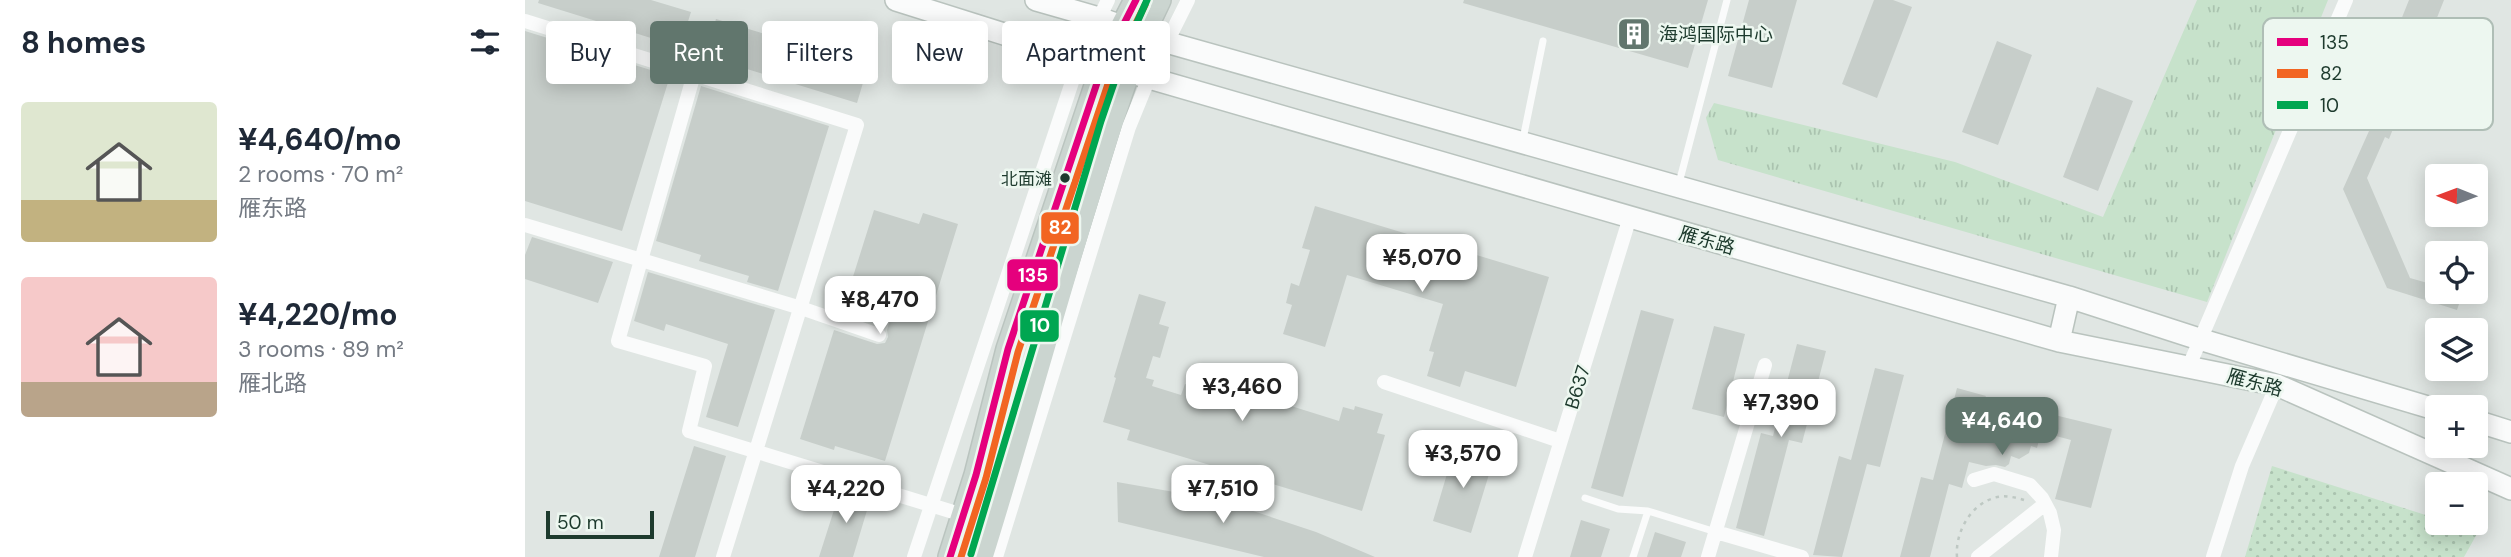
<!DOCTYPE html>
<html lang="en">
<head>
<meta charset="utf-8">
<style>
  body { margin:0; font-family:"DM Sans","Noto Sans SC",sans-serif; background:#f2f2f3; color:#1f2937; height:100vh; display:flex; flex-direction:column; font-size:26px; white-space:nowrap }
  * { box-sizing:border-box; margin:0 }
  p { font-size:23px; color:#747a83 }
  .icon { flex:none; width:38px; height:38px; fill:none; stroke:currentColor; stroke-width:2; stroke-linecap:round; stroke-linejoin:round }
  .map { position:relative; flex:1; overflow:hidden }
  .details { display:flex; flex-direction:column; background:#fff; width:525px }
  .details>* { flex:none }
  .hud { position:absolute; left:21px; top:21px; width:665px; height:63px; display:flex; gap:14px }
  .needle { width:46px; rotate:271deg }
  .tools { position:absolute; left:1900px; top:164px; display:grid; gap:14px }
  .tools a { display:grid; place-items:center; width:63px; height:63px; border-radius:7px; background:#fff; box-shadow:0 4px 18px #0003; font-size:35px }
  .scale { position:absolute; left:21px; bottom:18px; width:108px; box-sizing:border-box; padding-left:7px; border:4px solid #1d3a2d; border-top:0; font-size:19px; line-height:24px; white-space:nowrap; color:#1d3a2d; -webkit-text-stroke:5px #edf7f0; paint-order:stroke }
  .price { position:absolute; translate:-50% -60px; padding:0 16px; border-radius:14px; background:#fff; color:#222; font-size:23px; line-height:46px; filter:drop-shadow(0 2px 4px #0008) }
  .price::after { content:''; position:absolute; left:50%; top:42px; width:21px; height:16px; margin-left:-10px; background:inherit; clip-path:polygon(0 0,100% 0,50% 100%) }
  .price.active { background:#61766d; color:#fff }
  ul { padding:0; list-style:none }
  li { display:flex; align-items:center; gap:21px; height:175px; padding:0 21px }
  li span { display:grid; place-items:center; flex:none; width:196px; height:140px; border-radius:7px; color:#555 }
  li>.icon { margin-inline-start:auto }
  span .icon { width:84px; height:84px; fill:#fffc; stroke-width:1 }
  li b { font-size:30px }
  h2 { display:flex; justify-content:space-between; align-items:center; height:84px; padding:0 21px; font-size:30px }
  .chip { padding:0 24px; border-radius:7px; background:#fff; box-shadow:0 4px 18px #0003; font-size:24px; line-height:63px }
  .chip.active { background:#61766d; color:#fff }
  main { display:flex; flex:1; min-height:0 }
  .map>svg:first-child { display:block }
  .park { fill:url(#park-tufts) }
  .garden { fill:url(#garden-dots) }
  .building { fill:#c7ceca }
  .lines { fill:none; stroke-linecap:round; stroke-linejoin:round }
  .secondary-casing { stroke:#b9c3be; stroke-width:24 }
  .primary-casing { stroke:#bac4bf; stroke-width:26 }
  .path { stroke:#bec8c3; stroke-width:2.5; stroke-dasharray:3.5 5; stroke-linecap:butt }
  .lane { stroke:#fafbfb; stroke-width:7 }
  .street { stroke:#fafbfb; stroke-width:14 }
  .secondary { stroke:#fafbfb; stroke-width:21 }
  .primary { stroke:#cbd5d0; stroke-width:23 }
  .bus-1-casing { stroke:#edf7f0; stroke-width:12 }
  .bus-2-casing { stroke:#edf7f0; stroke-width:12 }
  .bus-3-casing { stroke:#edf7f0; stroke-width:12 }
  .bus-1 { stroke:#e5007d; stroke-width:7 }
  .bus-2 { stroke:#f26522; stroke-width:7 }
  .bus-3 { stroke:#00a651; stroke-width:7 }
  .bus-dot { fill:#1d3a2d; stroke:#edf7f0; stroke-width:2.5 }
  .labels { text-anchor:middle; stroke-width:5; stroke-linejoin:round; paint-order:stroke }
  .bus-label { font-size:17px; fill:#1d3a2d; stroke:#edf7f0; text-anchor:end }
  .poi-label { font-size:19px; fill:#1d3a2d; stroke:#edf7f0; text-anchor:start }
  .street-label { font-size:19px; fill:#1d3a2d; stroke:#edf7f0 }
  .key { fill:#edf7f0; stroke:#afbeb6; stroke-width:2 }
  .key-label { font-size:19px; fill:#1d3a2d }
  .line-badge { stroke:#edf7f0; stroke-width:2.5 }
  .badge-label { font-size:19px; text-anchor:middle; font-weight:bold; fill:#fff }
</style>
</head>
<body>
<main>
<section class="details">
<h2>8 homes<svg class="icon" aria-label="filters" viewBox="0 0 24 24"><path d="M4 7h16M4 17h16"/><circle cx="9" cy="7" r="2"/><circle cx="15" cy="17" r="2"/></svg></h2>
<ul>
<li><span style="background:linear-gradient(#dfe7d0 70%,#c2b280 0)"><svg class="icon" aria-label="home" viewBox="0 0 24 24"><path d="M3 11l9-7 9 7M6 9v11h12V9"/></svg></span><div><b>¥4,640/mo</b><p>2 rooms · 70 m²</p><p>雁东路</p></div></li>
<li><span style="background:linear-gradient(#f6c9c9 75%,#b9a48a 0)"><svg class="icon" aria-label="home" viewBox="0 0 24 24"><path d="M3 11l9-7 9 7M6 9v11h12V9"/></svg></span><div><b>¥4,220/mo</b><p>3 rooms · 89 m²</p><p>雁北路</p></div></li>
</ul>
</section>
<div class="map">
<svg width="1986" height="557" viewBox="0 0 1986 557">
  <defs>
    <pattern id="park-tufts" width="24" height="20" patternUnits="userSpaceOnUse" patternTransform="scale(1.75)"><rect width="24" height="20" fill="#c7e2cb"/><path d="M3 7l-1-3M5 7V3M7 7l1-3M15 17l-1-3M17 17v-4M19 17l1-3" fill="none" stroke="#aac3af"/></pattern>
    <pattern id="garden-dots" width="8" height="8" patternUnits="userSpaceOnUse" patternTransform="scale(1.75)"><rect width="8" height="8" fill="#c7e2cb"/><path d="M2 2h.1M6 6h.1" fill="none" stroke="#aac3af" stroke-width="1.8" stroke-linecap="round"/></pattern>
  </defs>
  <rect width="100%" height="100%" fill="#e0e6e3"/>
  <!-- park -->
  <path class="park" d="M1672,0H1803L1682,302L1193,160L1181,118L1189,103L1430,162L1578,217Z"/>
  <!-- garden -->
  <path class="garden" d="M1747,466L1913,519V523H1926L1953,532L1939,557H1720Z"/>
  <!-- building -->
  <path class="building" d="M14,0H126L166,12L155,47L13,3Z
    M939,0H1183L1163,68L938,3Z
    M1224,0H1272L1247,88L1203,76Z
    M1349,0H1368L1387,7L1352,98L1317,84Z
    M1884,0H1919L1864,139L1860,137L1842,178L1885,278L1913,286V292H1938L1932,310L1862,288L1818,189L1844,131L1833,127Z
    M191,19L343,66L332,103L180,56Z
    M0,31L145,76L97,231L0,201Z
    M1472,41L1507,55L1473,145L1437,132Z
    M176,86L304,126L253,291L222,282L224,276L174,261L176,255L131,241Z
    M1572,87L1608,101L1573,191L1538,177Z
    M790,206L1024,277L991,387L940,371L935,387L902,376L909,352L904,351L918,304L822,275L800,347L758,334L767,305L761,303L766,283L774,286L785,250L777,248Z
    M349,210L394,224L398,213L433,224L360,461L310,446L309,450L275,439L309,330L352,344L360,343L363,337L362,330L366,316L320,302Z
    M7,237L88,262L73,303L0,279V255Z
    M123,272L250,310L213,427L181,417L203,344L141,324L139,331L109,321Z
    M614,294L641,302L634,324L644,327L635,358L628,356L621,378L629,380L627,386L656,395L660,384L666,386L669,375L706,387L713,366L756,379L750,400L766,405V406L814,421L818,407L829,410L830,406L858,414L852,433L860,435L837,511L602,440L605,430L578,422L591,378L589,377Z
    M1116,310L1149,319L1098,497L1066,488Z
    M1189,326L1220,334L1199,417L1167,409Z
    M1272,344L1301,351L1277,443L1264,440L1239,536L1211,528L1236,433L1248,436Z
    M1350,368L1379,375L1355,467L1342,464L1317,557L1288,555L1314,456L1326,460Z
    M1432,388L1461,396L1460,398L1587,429L1566,508L1530,499L1546,440L1516,432L1512,448L1506,446L1504,453L1494,459L1486,456L1484,464L1480,467L1471,465L1461,466L1444,462L1437,488L1424,484L1405,557H1375L1396,477L1408,480Z
    M169,446L201,456L170,557H134Z
    M930,447L969,458L946,533L908,521Z
    M592,482L695,500L791,532L850,557H739L593,522Z
    M316,488L346,497L328,557H294Z
    M1056,520L1085,529L1076,557H1045Z
    M1130,532L1161,542L1156,557H1122Z"/>
  <g class="lines">
    <!-- secondary casing -->
    <g class="secondary-casing">
      <path id="secondary" d="M371,0L555,58L1534,341L1752,385L1986,489
        M511,0L574,18L641,42L1544,297L1674,339L1913,410
        M1534,341L1544,297
        M1951,421L1986,432"/>
    </g>
    <!-- primary casing -->
    <g class="primary-casing">
      <path id="primary" d="M425,557L451,475L483,349L578,65L611,0
        M456,557C493,439 525,319 562,200C583,132 602,64 634,0"/>
    </g>
    <!-- path -->
    <path class="path" d="M1432,557C1430,534 1444,507 1466,499C1477,494 1489,497 1499,500"/>
    <!-- lane -->
    <path class="lane" d="M998,139L1018,41
      M1154,183L1202,0
      M1060,498L1093,509L1123,511L1108,557
      M1123,511L1191,532"/>
    <!-- street -->
    <path class="street" d="M0,21L332,125L198,557
      M169,74L93,341L180,366L164,431L438,515
      M0,225L276,308L354,335
      M1664,366L1821,0
      M859,382L1035,441
      M1449,480L1469,474L1505,485L1517,498L1525,513L1529,530L1526,557
      M1191,532L1277,557
      M389,557L555,58L583,0
      M471,557L604,127L624,78L663,0
      M1000,557L1105,217
      M1183,557L1240,365
      M1453,557L1520,504
      M1688,557L1717,466L1752,385"/>
    <!-- secondary -->
    <use href="#secondary" class="secondary"/>
    <!-- primary -->
    <use href="#primary" class="primary"/>
    <!-- bus-1 casing -->
    <g class="bus-1-casing">
      <path id="bus-1" d="M425,557L451,475L483,349L578,65L611,0"/>
    </g>
    <!-- bus-2 casing -->
    <g class="bus-2-casing">
      <path id="bus-2" d="M436,557L461,478L493,352L588,69L620,5"/>
    </g>
    <!-- bus-3 casing -->
    <g class="bus-3-casing">
      <path id="bus-3" d="M446,554L576,121L602,45L622,0"/>
    </g>
    <!-- bus-1 -->
    <use href="#bus-1" class="bus-1"/>
    <!-- bus-2 -->
    <use href="#bus-2" class="bus-2"/>
    <!-- bus-3 -->
    <use href="#bus-3" class="bus-3"/>
  </g>
  <!-- icons -->
  <defs>
    <g id="building-square" transform="scale(1.75)"><rect x="-9" y="-9" width="18" height="18" rx="4" fill="#61766d" stroke="#edf7f0"/><path d="M-4-6H4V6H1V3H-1V6H-4ZM-2.5-4.3h1.7v1.8h-1.7ZM.8-4.3h1.7v1.8H.8ZM-2.5-1h1.7V.8h-1.7ZM.8-1h1.7V.8H.8Z" fill="#fff"/></g>
  </defs>
  <g fill-rule="evenodd">
    <use href="#building-square" x="1109" y="34"/>
  </g>
  <!-- markers -->
  <circle class="bus-dot" cx="540" cy="178" r="6"/>
  <g class="labels">
    <!-- bus labels -->
    <g class="bus-label">
      <text x="527" y="185">北面滩</text>
    </g>
    <!-- poi labels -->
    <g class="poi-label">
      <text x="1134" y="41">海鸿国际中心</text>
    </g>
    <!-- street labels -->
    <g class="street-label">
      <text transform="translate(1182 240) rotate(16)" y="7">雁东路</text>
      <text transform="translate(1730 382) rotate(15)" y="7">雁东路</text>
      <text transform="translate(1052 387) rotate(-73)" y="7">B637</text>
    </g>
  </g>
  <!-- legend -->
  <rect x="1738" y="18" width="230" height="112" rx="10" class="key"/>
  <rect x="1752" y="38" width="31" height="8" fill="#e5007d"/>
  <rect x="1752" y="69" width="31" height="9" fill="#f26522"/>
  <rect x="1752" y="101" width="31" height="8" fill="#00a651"/>
  <g class="key-label">
    <text x="1795" y="49">135</text>
    <text x="1795" y="80">82</text>
    <text x="1795" y="112">10</text>
  </g>
  <g class="line-badge">
    <rect x="515" y="211" width="40" height="34" rx="7" fill="#f26522"/>
    <rect x="481" y="258" width="53" height="34" rx="7" fill="#e5007d"/>
    <rect x="494" y="309" width="41" height="34" rx="7" fill="#00a651"/>
  </g>
  <g class="badge-label">
    <text x="535" y="234">82</text>
    <text x="508" y="282">135</text>
    <text x="515" y="332">10</text>
  </g>
</svg>
<div class="tools">
<a><svg class="needle" viewBox="-14 -14 28 28"><path d="M0-13l5 13h-10z" fill="#e53935"/><path d="M0 13l5-13h-10z" fill="#747a83"/></svg></a>
<a><svg class="icon" aria-label="locate" viewBox="0 0 24 24"><circle cx="12" cy="12" r="6"/><path d="M12 2v4M12 18v4M2 12h4M18 12h4"/></svg></a>
<a><svg class="icon" aria-label="layers" viewBox="0 0 24 24"><path d="M12 4l9 5-9 5-9-5zM3 14l9 5 9-5"/></svg></a>
<a>+</a>
<a>−</a>
</div>
<div class="scale">50 m</div>
<b class="price" style="left:897px;top:294px">¥5,070</b>
<b class="price" style="left:355px;top:336px">¥8,470</b>
<b class="price" style="left:717px;top:423px">¥3,460</b>
<b class="price" style="left:1256px;top:439px">¥7,390</b>
<b class="price active" style="left:1477px;top:457px">¥4,640</b>
<b class="price" style="left:938px;top:490px">¥3,570</b>
<b class="price" style="left:321px;top:525px">¥4,220</b>
<b class="price" style="left:698px;top:525px">¥7,510</b>
<div class="hud">
<a class="chip">Buy</a>
<a class="chip active">Rent</a>
<a class="chip">Filters</a>
<a class="chip">New</a>
<a class="chip">Apartment</a>
</div>
</div>
</main>
</body>
</html>
